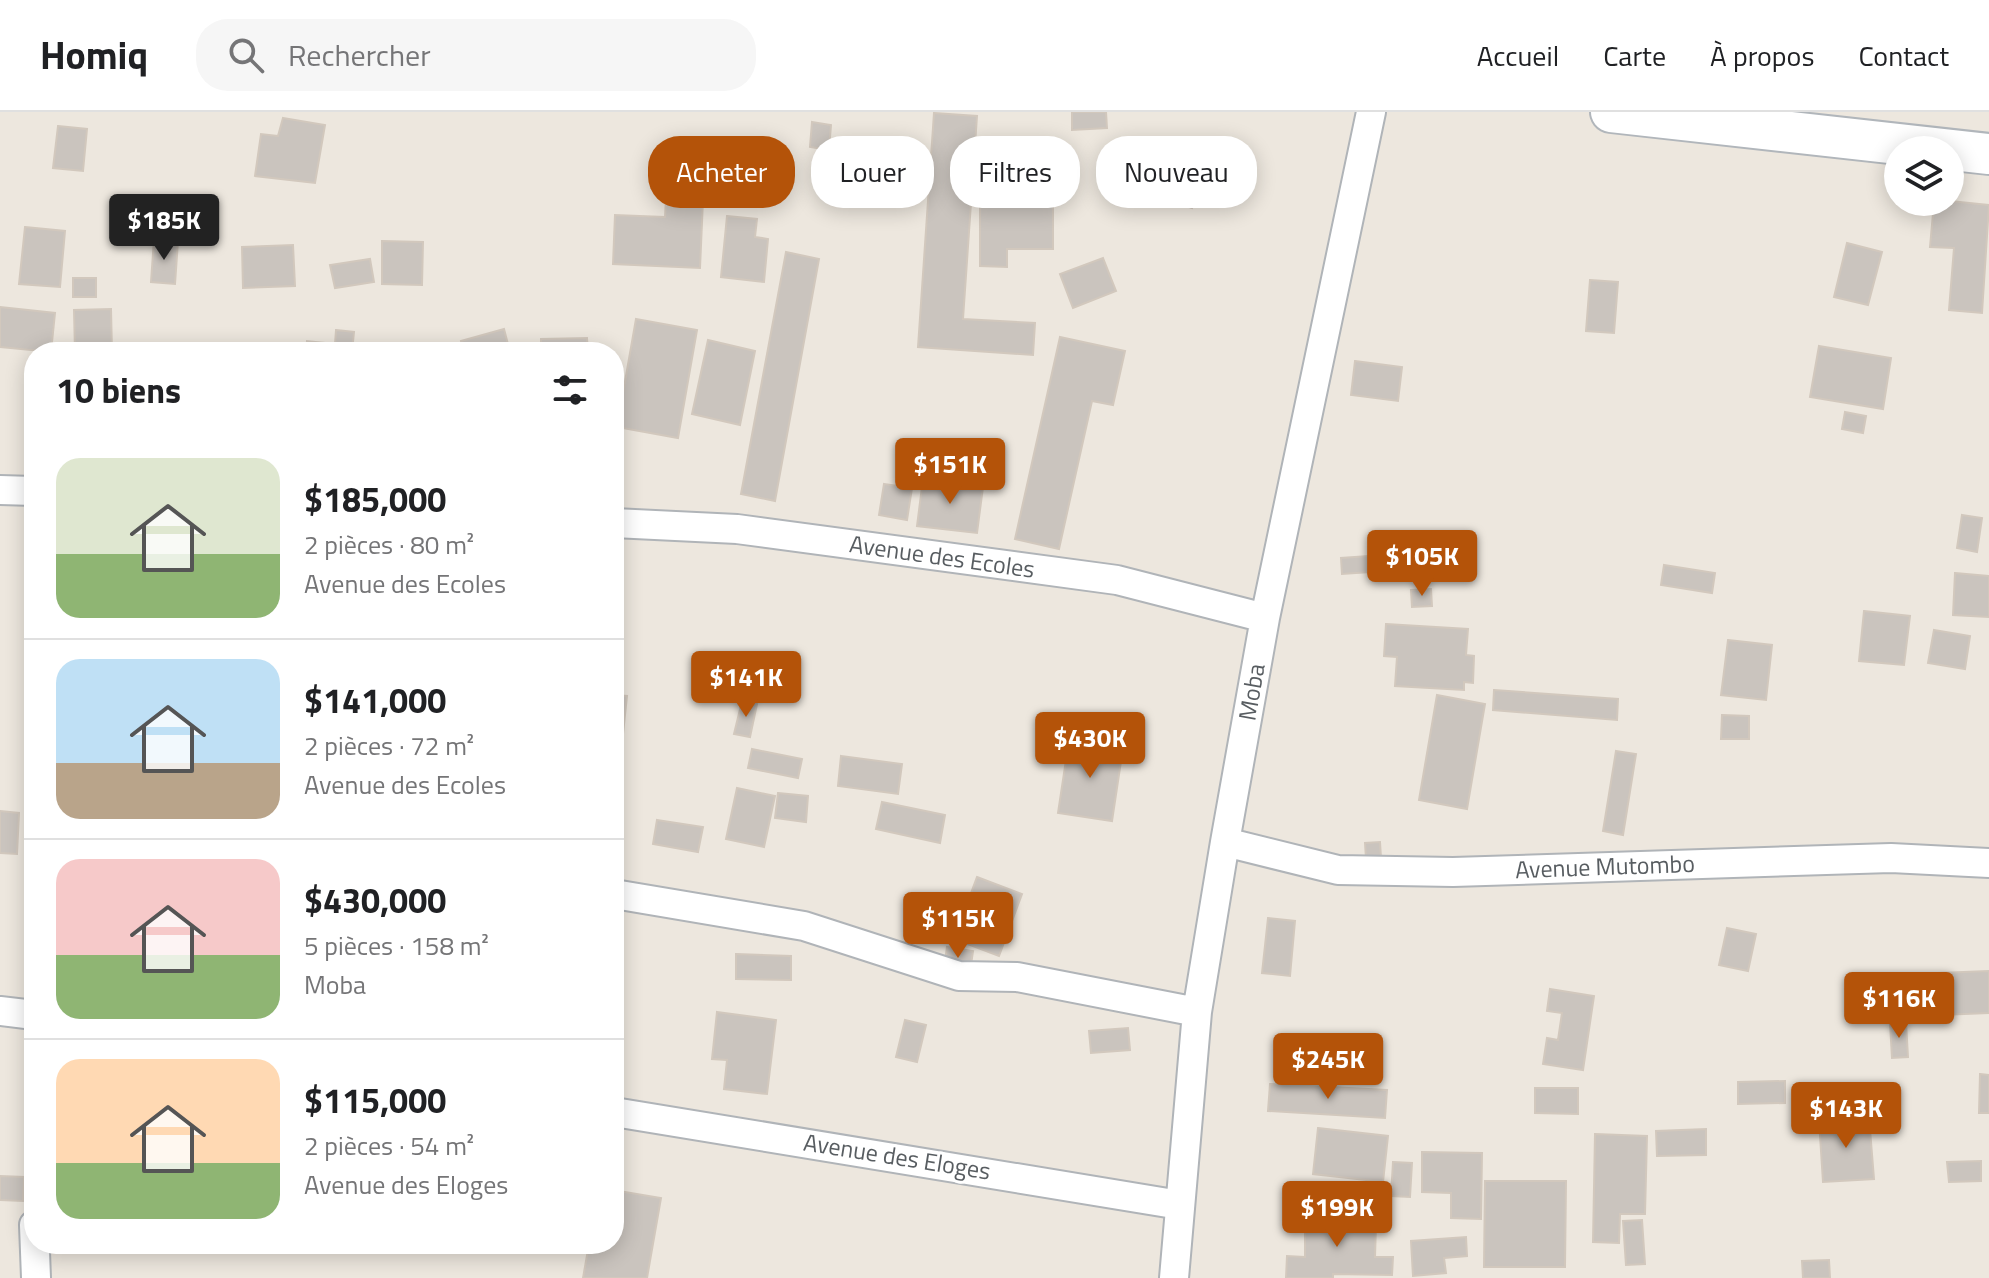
<!DOCTYPE html>
<html lang="fr">
<head>
<meta charset="utf-8">
<style>
  body { margin:0; font-family:"Titillium Web",sans-serif; background:#f6f6f6; color:#202124; height:100vh; display:flex; flex-direction:column; font-size:30px; white-space:nowrap }
  * { box-sizing:border-box; margin:0 }
  p { font-size:26px; color:#757577 }
  .icon { flex:none; width:44px; height:44px; fill:none; stroke:currentColor; stroke-width:2; stroke-linecap:round; stroke-linejoin:round }
  .map { position:relative; flex:1; overflow:hidden }
  .drawer { position:absolute; left:24px; top:230px; width:600px; height:912px; display:flex; flex-direction:column; background:#fff; border-radius:32px; box-shadow:0 4px 20px #0003 }
  .drawer>* { flex:none }
  .banner { position:absolute; left:648px; top:24px; width:760px; height:72px; display:flex; gap:16px }
  .fabs { position:absolute; left:1884px; top:24px; display:grid; gap:16px }
  .fabs a { display:grid; place-items:center; width:80px; height:80px; border-radius:50%; background:#fff; box-shadow:0 4px 20px #0003; font-size:40px }
  .price { position:absolute; translate:-50% -68px; padding:0 18px; border-radius:8px; background:#b45309; color:#fff; font-size:26px; line-height:52px; filter:drop-shadow(0 2px 4px #0008) }
  .price::after { content:''; position:absolute; left:50%; top:48px; width:24px; height:18px; margin-left:-12px; background:inherit; clip-path:polygon(0 0,100% 0,50% 100%) }
  .price.active { background:#222; color:#fff }
  ul { padding:0; list-style:none }
  li { display:flex; align-items:center; gap:24px; height:200px; padding:0 32px }
  li+li { border-top:2px solid #e0e0e0 }
  li span { display:grid; place-items:center; flex:none; width:224px; height:160px; border-radius:24px; color:#555 }
  li>.icon { margin-inline-start:auto }
  span .icon { width:96px; height:96px; fill:#fffc; stroke-width:1 }
  li b { font-size:34px }
  h2 { display:flex; justify-content:space-between; align-items:center; height:96px; padding:0 32px; font-size:34px }
  .chip { padding:0 28px; border-radius:32px; background:#fff; box-shadow:0 4px 20px #0003; font-size:28px; line-height:72px }
  .chip.active { background:#b45309; color:#fff }
  header { display:flex; align-items:center; gap:48px; box-sizing:border-box; height:112px; padding:0 40px; background:#fff; border-bottom:2px solid #e0e0e0 }
  header strong { font-size:38px }
  nav { display:flex; gap:44px; margin-inline-start:auto; font-size:28px }
  .search { width:560px; height:72px; background:#f6f6f6; display:flex; align-items:center; gap:20px; box-sizing:border-box; padding:0 28px; border-radius:32px; color:#757577; font-size:30px }
  .map>svg:first-child { display:block }
  .building { fill:#cac4be; stroke:#d2c8bd; stroke-width:2 }
  .lines { fill:none; stroke-linecap:round; stroke-linejoin:round }
  .street-casing { stroke:#b0b4b8; stroke-width:32 }
  .secondary-casing { stroke:#b1b6bb; stroke-width:44 }
  .street { stroke:#fff; stroke-width:28 }
  .secondary { stroke:#fff; stroke-width:40 }
  .labels { text-anchor:middle; stroke-width:6; stroke-linejoin:round; paint-order:stroke }
  .street-label { font-size:24px; fill:#585d61; stroke:#fff }
</style>
</head>
<body>
<header>
<strong>Homiq</strong>
<div class="search"><svg class="icon" aria-label="search" viewBox="0 0 24 24"><circle cx="10" cy="10" r="6"/><path d="M15 15l6 6"/></svg>Rechercher</div>
<nav><a>Accueil</a><a>Carte</a><a>À propos</a><a>Contact</a></nav>
</header>
<div class="map">
<svg width="1989" height="1166" viewBox="0 0 1989 1166">
  <rect width="100%" height="100%" fill="#ede7de"/>
  <!-- building -->
  <path class="building" d="M1072,0H1106L1107,16L1072,18Z
    M934,1L977,4L963,207L1035,211L1033,243L918,235Z
    M283,6L325,13L315,71L255,64L261,22L278,24Z
    M812,10L831,13L829,38L810,35Z
    M58,14L87,17L83,59L53,56Z
    M1145,32L1192,47L1186,67L1200,71L1192,96L1131,77Z
    M996,55L1040,56V76H1053V137H1007V155L980,154V73H996Z
    M666,86L703,88L700,156L613,152L615,103L665,105Z
    M1950,89L1989,93L1982,201L1949,198L1954,136L1930,135L1934,90Z
    M116,96L141,99L139,121L114,119Z
    M727,104L757,107L755,125L768,127L764,170L721,165Z
    M25,115L65,119L60,175L19,172Z
    M154,127L178,129L175,172L151,170Z
    M382,129L423,130L422,173L382,172Z
    M1847,131L1882,140L1868,193L1834,185Z
    M293,133L295,174L243,176L242,135Z
    M786,140L819,147L775,389L741,382Z
    M1103,146L1116,179L1073,196L1060,162Z
    M370,147L374,170L335,176L330,153Z
    M73,166H96V185H73Z
    M1590,168L1618,170L1614,221L1586,219Z
    M0,195L55,201L51,240L0,235Z
    M111,197L112,240H75L74,198Z
    M636,207L697,218L678,326L617,315Z
    M504,217L510,240H464L461,229Z
    M336,218L354,220L352,240H306L307,229L335,232Z
    M1060,225L1125,239L1113,293L1092,289L1059,437L1015,427Z
    M587,226L588,240H541V227Z
    M708,228L755,239L740,313L692,302Z
    M355,231L418,234V240H355Z
    M1819,234L1891,246L1883,297L1810,285Z
    M1355,249L1402,255L1398,289L1351,283Z
    M1845,300L1866,304L1863,321L1842,317Z
    M923,367L983,375L977,421L917,414Z
    M884,372L912,376L907,408L879,403Z
    M1962,403L1982,406L1977,440L1957,436Z
    M1383,443L1385,459L1342,462L1341,446Z
    M1664,453L1715,461L1712,481L1661,473Z
    M1955,461L1989,464V505L1953,503Z
    M1431,477L1432,494L1412,495L1411,478Z
    M1864,499L1910,504L1904,553L1859,549Z
    M1386,512L1468,517L1466,543L1474,544L1473,571L1464,570V578L1395,574L1397,545L1384,544Z
    M1934,518L1970,524L1965,557L1928,551Z
    M1728,528L1772,533L1766,588L1721,583Z
    M1494,578L1618,587L1617,608L1493,598Z
    M614,583L627,584L623,622L614,621Z
    M1437,583L1485,592L1467,697L1419,688Z
    M742,589L757,592L750,625L734,622Z
    M1722,603L1749,604V627H1721Z
    M1069,628L1123,636L1112,709L1058,701Z
    M752,637L802,647L798,666L748,656Z
    M1616,639L1636,642L1623,723L1603,719Z
    M841,644L902,652L898,682L838,674Z
    M737,676L775,684L764,735L726,727Z
    M778,681L808,684L806,710L775,706Z
    M882,690L945,703L940,731L876,717Z
    M0,699L19,701L17,742L0,741Z
    M657,708L703,715L698,740L653,732Z
    M1380,730L1381,746L1366,747L1365,731Z
    M977,765L1022,782L999,844L954,827Z
    M1268,806L1295,809L1290,864L1262,861Z
    M1727,816L1756,822L1748,859L1719,853Z
    M947,835L973,839L970,860L944,856Z
    M736,842L791,844V868L736,867Z
    M1989,859V901L1941,903L1939,861Z
    M1550,877L1594,884L1583,958L1543,952L1547,926L1558,928L1562,901L1547,899Z
    M717,900L776,908L767,982L724,977L727,948L712,947Z
    M905,908L926,913L917,950L896,945Z
    M1906,910L1908,945L1892,946L1890,911Z
    M1128,916L1130,938L1091,941L1089,919Z
    M1980,962L1989,963V1001H1979Z
    M1785,969V991L1738,992V970Z
    M1270,972L1387,978L1385,1006L1268,999Z
    M1535,976H1578V1002L1535,1001Z
    M1869,1005L1874,1067L1823,1070L1819,1008Z
    M1318,1016L1388,1024L1383,1070L1313,1062Z
    M1706,1017V1043L1657,1044L1656,1019Z
    M1595,1022L1647,1024L1645,1102H1620L1619,1131L1593,1130Z
    M1422,1040L1482,1041L1481,1107L1451,1106V1081L1422,1080Z
    M1981,1049V1069L1949,1070L1947,1050Z
    M1393,1050L1412,1051L1410,1085L1391,1084Z
    M0,1064L24,1065L23,1089L0,1088Z
    M1485,1069H1566L1565,1155H1484Z
    M619,1079L661,1086L647,1166H583L589,1132H614V1096Z
    M1305,1094L1332,1095L1331,1111L1376,1112L1375,1145H1393L1392,1163L1333,1162V1166H1286L1287,1144L1305,1145Z
    M1642,1108L1645,1152L1626,1153L1623,1109Z
    M1466,1125L1467,1144L1444,1146L1446,1161L1413,1164L1411,1129Z
    M1829,1148L1830,1166H1803L1802,1149Z"/>
  <g class="lines">
    <!-- street casing -->
    <g class="street-casing">
      <path id="street" d="M0,378L34,379
        M614,411L737,417L1117,468L1265,506
        M1225,730L1338,758L1453,760L1891,746L1989,751
        M614,782L804,814L959,864L1017,865L1197,900
        M0,899L34,903
        M614,1000L1180,1093
        M34,1113L36,1166
        M1174,1166L1197,900L1225,730L1265,506L1371,0"/>
    </g>
    <!-- secondary casing -->
    <g class="secondary-casing">
      <path id="secondary" d="M1611,0L1989,42"/>
    </g>
    <!-- street -->
    <use href="#street" class="street"/>
    <!-- secondary -->
    <use href="#secondary" class="secondary"/>
  </g>
  <g class="labels">
    <!-- street labels -->
    <g class="street-label">
      <text transform="translate(942 445) rotate(8)" y="8">Avenue des Ecoles</text>
      <text transform="translate(1252 580) rotate(-80)" y="8">Moba</text>
      <text transform="translate(1605 755) rotate(-2)" y="8">Avenue Mutombo</text>
      <text transform="translate(897 1045) rotate(9)" y="8">Avenue des Eloges</text>
    </g>
  </g>
</svg>
<div class="fabs">
<a><svg class="icon" aria-label="layers" viewBox="0 0 24 24"><path d="M12 4l9 5-9 5-9-5zM3 14l9 5 9-5"/></svg></a>
</div>
<b class="price active" style="left:164px;top:150px">$185K</b>
<b class="price" style="left:950px;top:394px">$151K</b>
<b class="price" style="left:1422px;top:486px">$105K</b>
<b class="price" style="left:746px;top:607px">$141K</b>
<b class="price" style="left:1090px;top:668px">$430K</b>
<b class="price" style="left:958px;top:848px">$115K</b>
<b class="price" style="left:1899px;top:928px">$116K</b>
<b class="price" style="left:1328px;top:989px">$245K</b>
<b class="price" style="left:1846px;top:1038px">$143K</b>
<b class="price" style="left:1337px;top:1137px">$199K</b>
<div class="banner">
<a class="chip active">Acheter</a>
<a class="chip">Louer</a>
<a class="chip">Filtres</a>
<a class="chip">Nouveau</a>
</div>
<section class="drawer">
<h2>10 biens<svg class="icon" aria-label="filters" viewBox="0 0 24 24"><path d="M4 7h16M4 17h16"/><circle cx="9" cy="7" r="2"/><circle cx="15" cy="17" r="2"/></svg></h2>
<ul>
<li><span style="background:linear-gradient(#dfe7d0 60%,#8fb573 0)"><svg class="icon" aria-label="home" viewBox="0 0 24 24"><path d="M3 11l9-7 9 7M6 9v11h12V9"/></svg></span><div><b>$185,000</b><p>2 pièces · 80 m²</p><p>Avenue des Ecoles</p></div></li>
<li><span style="background:linear-gradient(#bfe0f5 65%,#b9a48a 0)"><svg class="icon" aria-label="home" viewBox="0 0 24 24"><path d="M3 11l9-7 9 7M6 9v11h12V9"/></svg></span><div><b>$141,000</b><p>2 pièces · 72 m²</p><p>Avenue des Ecoles</p></div></li>
<li><span style="background:linear-gradient(#f6c9c9 60%,#8fb573 0)"><svg class="icon" aria-label="home" viewBox="0 0 24 24"><path d="M3 11l9-7 9 7M6 9v11h12V9"/></svg></span><div><b>$430,000</b><p>5 pièces · 158 m²</p><p>Moba</p></div></li>
<li><span style="background:linear-gradient(#ffd9b3 65%,#8fb573 0)"><svg class="icon" aria-label="home" viewBox="0 0 24 24"><path d="M3 11l9-7 9 7M6 9v11h12V9"/></svg></span><div><b>$115,000</b><p>2 pièces · 54 m²</p><p>Avenue des Eloges</p></div></li>
</ul>
</section>
</div>
</body>
</html>
